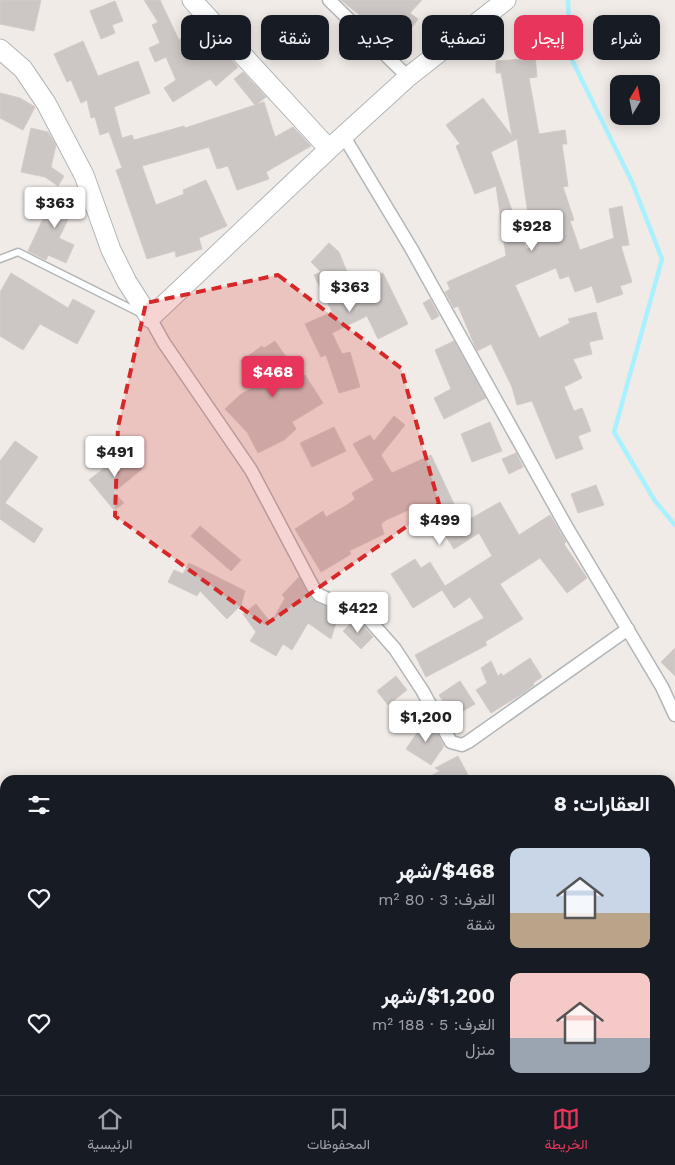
<!DOCTYPE html>
<html lang="ar">
<head>
<meta charset="utf-8">
<style>
  body { margin:0; font-family:"Work Sans",Vazirmatn,sans-serif; background:#242831; color:#f1f3f6; direction:rtl; height:100vh; display:flex; flex-direction:column; font-size:19px; white-space:nowrap }
  * { box-sizing:border-box; margin:0 }
  p { font-size:16px; color:#9ea1a6 }
  .icon { flex:none; width:28px; height:28px; fill:none; stroke:currentColor; stroke-width:2; stroke-linecap:round; stroke-linejoin:round }
  .map { position:relative; flex:1; overflow:hidden; direction:ltr }
  .panel { position:absolute; left:0px; top:775px; width:675px; height:320px; display:flex; flex-direction:column; background:#171b24; border-radius:15px 15px 0 0; box-shadow:0 2px 12px #0003; direction:rtl }
  .panel>* { flex:none }
  .top-card { position:absolute; left:15px; top:15px; width:645px; height:45px; direction:rtl; display:flex; gap:10px }
  .needle { width:32px; rotate:10deg }
  .tools { position:absolute; left:610px; top:75px; display:grid; gap:10px }
  .tools a { display:grid; place-items:center; width:50px; height:50px; border-radius:10px; background:#171b24; box-shadow:0 2px 12px #0003; font-size:25px }
  .price { position:absolute; translate:-50% -42px; padding:0 11px; border-radius:5px; background:#fff; color:#222; font-size:16px; line-height:32px; filter:drop-shadow(0 1px 2px #0008) }
  .price::after { content:''; position:absolute; left:50%; top:30px; width:15px; height:11px; margin-left:-8px; background:inherit; clip-path:polygon(0 0,100% 0,50% 100%) }
  .price.active { background:#e8355b; color:#fff }
  ul { padding:0; list-style:none }
  li { display:flex; align-items:center; gap:15px; height:125px; padding:0 25px }
  li span { display:grid; place-items:center; flex:none; width:140px; height:100px; border-radius:10px; color:#555 }
  li>.icon { margin-inline-start:auto }
  span .icon { width:60px; height:60px; fill:#fffc; stroke-width:1 }
  li b { font-size:21px }
  h2 { display:flex; justify-content:space-between; align-items:center; height:60px; padding:0 25px; font-size:21px }
  .tag { padding:0 18px; border-radius:10px; background:#171b24; box-shadow:0 2px 12px #0003; font-size:18px; line-height:45px }
  .tag.active { background:#e8355b; color:#fff }
  .tab-bar { display:flex; justify-content:space-around; align-items:center; height:70px; border-top:1px solid #363941; background:#171b24; font-size:14px; color:#9ea1a6 }
  .tab-bar a { display:grid; justify-items:center; gap:2px }
  .tab-bar .active { color:#e8355b }
  .map>svg:first-child { display:block }
  .lines { fill:none; stroke-linecap:round; stroke-linejoin:round }
  .stream { stroke:#a9f1fe; stroke-width:4.5 }
  .building { fill:#ccc6c4; stroke:#d5cbc5; fill-rule:evenodd }
  .lane-casing { stroke:#b2b6b9; stroke-width:9 }
  .street-casing { stroke:#b2b6b9; stroke-width:15 }
  .secondary-casing { stroke:#b1b6b9; stroke-width:21 }
  .lane { stroke:#fff; stroke-width:6 }
  .street { stroke:#fff; stroke-width:12 }
  .secondary { stroke:#fff; stroke-width:19 }
  .marked { fill:#d62828; fill-opacity:0.2; stroke:#d62828; stroke-width:4; stroke-dasharray:10 6; stroke-linejoin:round }
</style>
</head>
<body>
<div class="map">
<svg width="675" height="1095" viewBox="0 0 675 1095">
  <rect width="100%" height="100%" fill="#f0ebe7"/>
  <g class="lines">
    <!-- stream -->
    <path class="stream" d="M568,0L570,56L632,182L662,259L614,432L655,501L675,525"/>
  </g>
  <!-- building -->
  <path class="building" d="M0,0H41L34,31L0,24Z
    M144,0H160L179,40L198,23L238,67L216,86L210,79L173,102L164,88L176,80L166,57L155,62L149,48L160,43L152,25L158,22Z
    M341,0H422L410,13L418,19L402,41L393,34L389,39Z
    M115,1L123,21L112,25L115,33L101,39L90,11Z
    M523,37H548V55H535L537,77L529,78L539,134L565,130L567,144H562L568,186L563,187L574,220L570,221L580,250L614,238L609,209L622,206L629,245L621,246L632,282L620,286L623,294L597,303L592,286L575,292L569,276L560,279L556,268L515,285L539,338L570,323L568,319L596,312L603,339L589,342L592,354L573,359L582,378L564,387L574,411L582,408L591,431L578,436L583,449L556,459L532,401L517,405L512,387L491,344L477,351L458,306L454,308L445,292L450,289L447,282L506,256L496,186L475,194L456,146L460,144L446,125L483,98L512,136L501,73H496V61L523,59ZM517,139L533,248L526,249L491,152Z
    M83,41L98,76L138,61L150,93L114,107L122,138L132,135L134,140L184,126L185,128L255,105L234,79L243,72L266,97L257,104L264,102L275,137L293,127L311,146L266,172L269,179L237,190L228,166L217,169L209,147L142,166L156,205L184,194L183,190L206,180L227,226L199,238L202,249L176,257L175,251L147,259L116,170L122,168L109,132L100,135L95,117L91,118L87,100L81,103L71,80L67,82L54,54Z
    M0,93L20,98L35,107L23,130L0,118Z
    M31,128L48,132L56,145L51,167L64,176L58,186L45,177L21,172Z
    M57,189L78,199L59,238L74,245L66,263L48,255L46,260L28,251Z
    M329,243L339,252L353,287L383,273L408,324L378,339L367,316L332,333L342,354L350,352L360,387L339,393L326,355L321,357L305,324L332,312L314,275L321,272L311,262Z
    M11,273L68,308L73,299L95,311L77,344L40,324L23,350L0,336V292Z
    M430,299L439,316L432,320L423,303Z
    M275,341L301,378L305,375L323,403L292,422L296,429L284,440L258,453L247,432L225,409L241,394L258,385L241,361L262,346L264,348Z
    M454,341L486,398L444,419L434,398L451,389L435,350Z
    M394,416L405,425L381,455L392,473L431,455L463,523L500,502L519,535L550,515L566,542L564,544L587,578L567,593L540,558L500,584L523,619L485,642L487,645L426,677L415,655L484,618L470,597L454,608L442,590L413,608L391,574L415,559L421,568L430,562L445,586L492,556L479,533L454,549L439,526L426,532L415,507L386,520L381,524L384,534L349,551L351,554L321,572L295,529L323,511L326,517L347,505L355,499L352,493L374,480L353,444L370,435L374,441Z
    M490,422L502,451L472,462L461,434Z
    M334,427L346,451L312,467L300,443Z
    M15,441L38,457L5,503L43,529L34,543L0,519V461Z
    M127,450L142,469L114,492L124,503L114,510L89,480Z
    M516,453L523,467L509,474L502,459Z
    M596,485L604,505L578,513L571,494Z
    M200,526L241,560L231,571L191,536Z
    M189,563L245,591L241,605L227,619L200,591L197,596L168,582L174,570L183,574Z
    M299,577L313,600L339,613L331,639L308,623L292,650L283,644L276,656L250,641L256,632L243,614L256,604L271,623L285,598L282,595Z
    M355,619L360,622L373,637L361,649L343,631Z
    M675,648V676L661,662Z
    M530,658L542,677L533,683L534,685L525,692L491,713L476,690L487,683L481,668L491,661L498,676L501,673L503,676Z
    M396,676L407,690L388,705L377,691Z
    M460,681L475,704L453,717L439,695Z
    M428,717L444,746L431,765L406,749Z
    M458,756L468,775L460,780H423L440,771L435,768Z"/>
  <g class="lines">
    <!-- lane casing -->
    <g class="lane-casing">
      <path id="lane" d="M0,259L18,252L140,313"/>
    </g>
    <!-- street casing -->
    <g class="street-casing">
      <path id="street" d="M329,0L408,77
        M343,135L411,248L566,526L662,687L675,715
        M150,318L164,343L251,470L313,587L319,595L365,615L395,649L422,690L451,742L462,745L468,742L628,629
        M670,881L675,877
        M670,1041L675,1038"/>
    </g>
    <!-- secondary casing -->
    <g class="secondary-casing">
      <path id="secondary" d="M192,0L329,149
        M0,49L23,69L46,103L84,175L111,250L127,282L150,318L329,149L408,77L506,0"/>
    </g>
    <!-- lane -->
    <use href="#lane" class="lane"/>
    <!-- street -->
    <use href="#street" class="street"/>
    <!-- secondary -->
    <use href="#secondary" class="secondary"/>
  </g>
  <!-- marked area -->
  <path class="marked" d="M278,275L401,368L439,504L265,625L115,516L118,427L146,303Z"/>
</svg>
<div class="tools">
<a><svg class="needle" viewBox="-14 -14 28 28"><path d="M0-13l5 13h-10z" fill="#e53935"/><path d="M0 13l5-13h-10z" fill="#9ea1a6"/></svg></a>
</div>
<b class="price" style="left:55px;top:229px">$363</b>
<b class="price" style="left:532px;top:252px">$928</b>
<b class="price" style="left:350px;top:313px">$363</b>
<b class="price active" style="left:273px;top:398px">$468</b>
<b class="price" style="left:115px;top:478px">$491</b>
<b class="price" style="left:440px;top:546px">$499</b>
<b class="price" style="left:358px;top:634px">$422</b>
<b class="price" style="left:426px;top:743px">$1,200</b>
<div class="top-card">
<a class="tag">شراء</a>
<a class="tag active">إيجار</a>
<a class="tag">تصفية</a>
<a class="tag">جديد</a>
<a class="tag">شقة</a>
<a class="tag">منزل</a>
</div>
<section class="panel">
<h2>العقارات: 8<svg class="icon" aria-label="filters" viewBox="0 0 24 24"><path d="M4 7h16M4 17h16"/><circle cx="9" cy="7" r="2"/><circle cx="15" cy="17" r="2"/></svg></h2>
<ul>
<li><span style="background:linear-gradient(#c9d6e8 65%,#b9a48a 0)"><svg class="icon" aria-label="home" viewBox="0 0 24 24"><path d="M3 11l9-7 9 7M6 9v11h12V9"/></svg></span><div><b>$468/شهر</b><p>الغرف: 3 · 80 m²</p><p>شقة</p></div><svg class="icon" aria-label="heart" viewBox="0 0 24 24"><path d="M12 20l-8-8c-3-5 5-10 8-4 3-6 11-1 8 4z"/></svg></li>
<li><span style="background:linear-gradient(#f6c9c9 65%,#9aa5b1 0)"><svg class="icon" aria-label="home" viewBox="0 0 24 24"><path d="M3 11l9-7 9 7M6 9v11h12V9"/></svg></span><div><b>$1,200/شهر</b><p>الغرف: 5 · 188 m²</p><p>منزل</p></div><svg class="icon" aria-label="heart" viewBox="0 0 24 24"><path d="M12 20l-8-8c-3-5 5-10 8-4 3-6 11-1 8 4z"/></svg></li>
</ul>
</section>
</div>
<nav class="tab-bar">
<a class="active"><svg class="icon" aria-label="map" viewBox="0 0 24 24"><path d="M3 6l6-2 6 2 6-2v14l-6 2-6-2-6 2zM9 4v14M15 6v14"/></svg>الخريطة</a>
<a><svg class="icon" aria-label="saved" viewBox="0 0 24 24"><path d="M7 4h10v16l-5-4-5 4z"/></svg>المحفوظات</a>
<a><svg class="icon" aria-label="home" viewBox="0 0 24 24"><path d="M3 11l9-7 9 7M6 9v11h12V9"/></svg>الرئيسية</a>
</nav>
</body>
</html>
